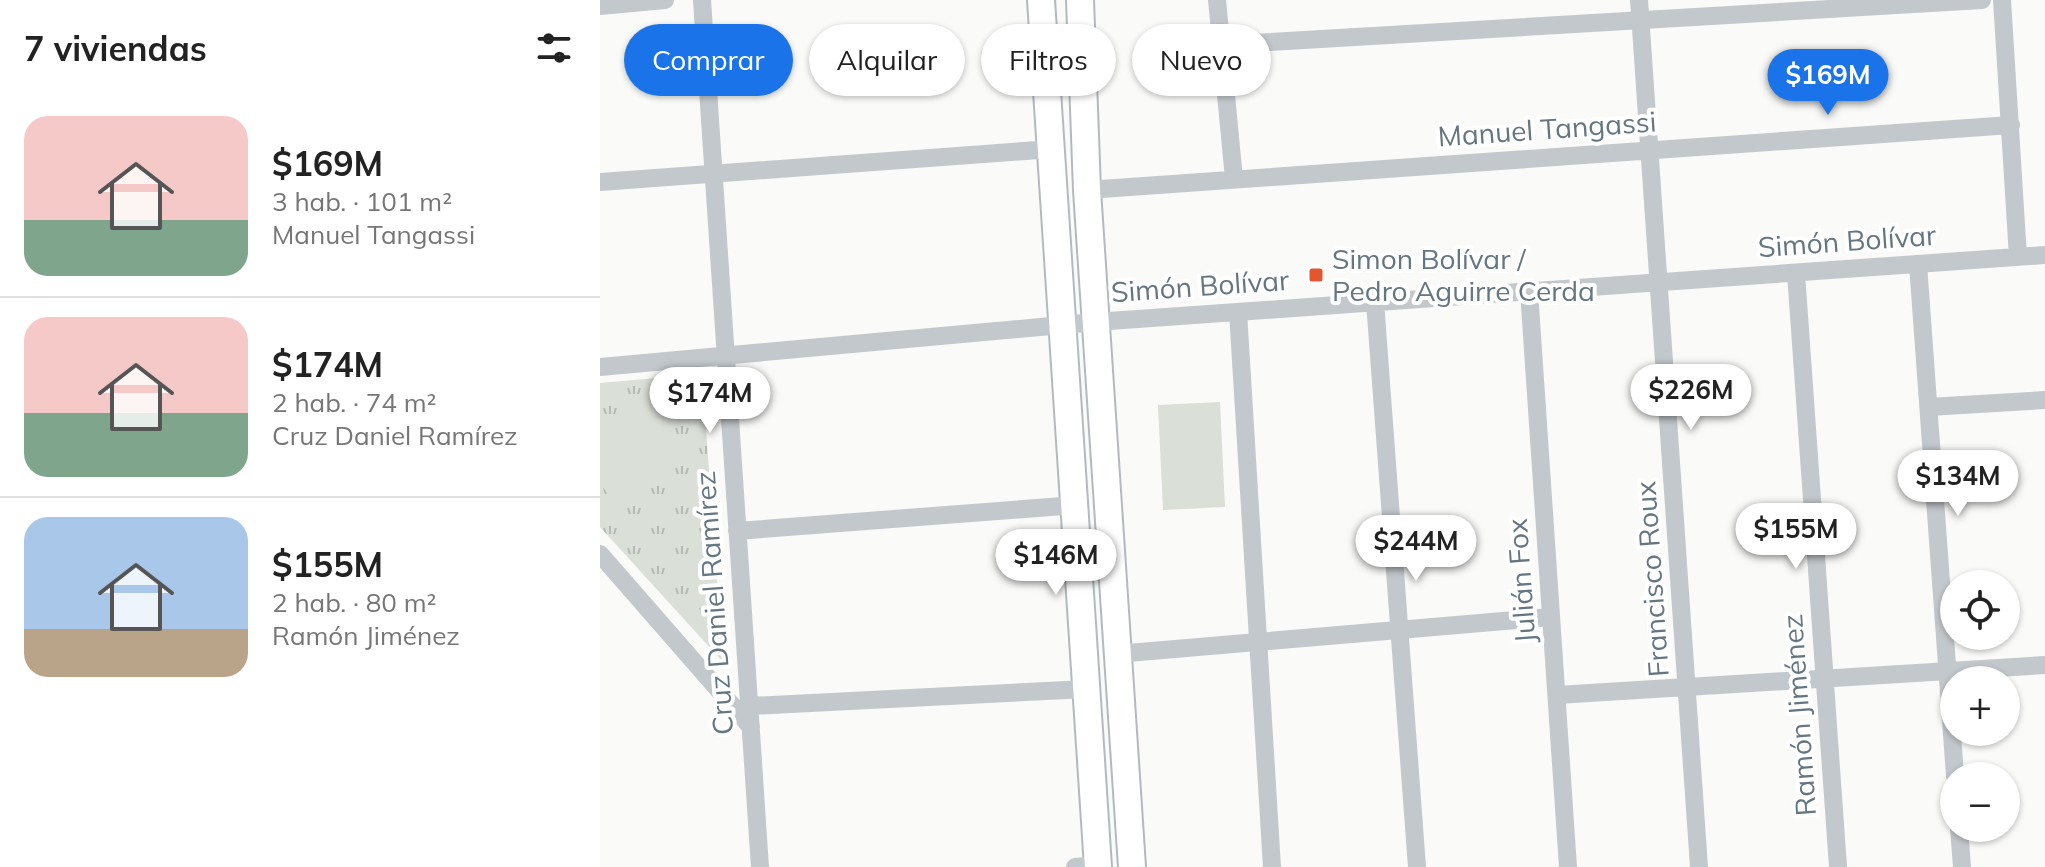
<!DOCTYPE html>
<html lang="es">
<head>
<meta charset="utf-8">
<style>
  body { margin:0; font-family:Mulish,sans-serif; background:#f6f6f6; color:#222; height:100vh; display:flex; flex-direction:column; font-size:30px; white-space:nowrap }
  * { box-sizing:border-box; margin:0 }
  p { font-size:26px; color:#767676 }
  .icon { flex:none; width:44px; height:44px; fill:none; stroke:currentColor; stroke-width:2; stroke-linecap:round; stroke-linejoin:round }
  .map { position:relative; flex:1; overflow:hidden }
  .panel { display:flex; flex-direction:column; background:#fff; width:600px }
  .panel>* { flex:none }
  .hud { position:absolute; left:24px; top:24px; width:760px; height:72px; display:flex; gap:16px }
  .fabs { position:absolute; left:1340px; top:570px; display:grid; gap:16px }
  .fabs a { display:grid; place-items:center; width:80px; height:80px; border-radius:50%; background:#fff; box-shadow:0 2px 6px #0004; font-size:40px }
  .price { position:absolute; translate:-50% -68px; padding:0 18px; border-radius:28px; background:#fff; color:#222; font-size:26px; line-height:52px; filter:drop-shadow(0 2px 4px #0008) }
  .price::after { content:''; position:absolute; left:50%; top:48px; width:24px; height:18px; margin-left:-12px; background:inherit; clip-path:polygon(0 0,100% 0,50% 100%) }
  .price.selected { background:#1a73e8; color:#fff }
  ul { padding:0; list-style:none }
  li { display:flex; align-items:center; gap:24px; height:200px; padding:0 24px }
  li+li { border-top:2px solid #e0e0e0 }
  li span { display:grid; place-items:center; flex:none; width:224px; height:160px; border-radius:24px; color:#555 }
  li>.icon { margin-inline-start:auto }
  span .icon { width:96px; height:96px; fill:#fffc; stroke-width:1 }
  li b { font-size:34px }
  h2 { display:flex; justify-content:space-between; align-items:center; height:96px; padding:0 24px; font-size:34px }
  .pill { padding:0 28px; border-radius:36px; background:#fff; box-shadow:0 2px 6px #0004; font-size:28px; line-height:72px }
  .pill.selected { background:#1a73e8; color:#fff }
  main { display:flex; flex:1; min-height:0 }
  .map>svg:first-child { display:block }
  .park { fill:url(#park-tufts) }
  .pitch { fill:#dadfd7 }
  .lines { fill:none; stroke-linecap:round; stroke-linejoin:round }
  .secondary-casing { stroke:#b3babf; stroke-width:30 }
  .street { stroke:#c3c8cc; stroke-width:18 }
  .secondary { stroke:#fff; stroke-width:26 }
  .poi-dot { fill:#e4572e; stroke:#fff; stroke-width:3 }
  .labels { text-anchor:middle; stroke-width:8; stroke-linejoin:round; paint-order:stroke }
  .street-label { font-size:28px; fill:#657683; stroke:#fff }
  .poi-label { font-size:28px; fill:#657683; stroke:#fff; text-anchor:start }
</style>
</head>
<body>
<main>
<section class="panel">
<h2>7 viviendas<svg class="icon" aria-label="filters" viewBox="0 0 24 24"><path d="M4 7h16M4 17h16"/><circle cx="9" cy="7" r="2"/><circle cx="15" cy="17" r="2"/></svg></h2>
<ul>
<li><span style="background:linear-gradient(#f6c9c9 65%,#7fa58c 0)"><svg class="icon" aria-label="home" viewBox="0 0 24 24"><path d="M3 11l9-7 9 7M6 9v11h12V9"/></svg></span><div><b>$169M</b><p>3 hab. · 101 m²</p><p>Manuel Tangassi</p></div></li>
<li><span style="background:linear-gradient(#f6c9c9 60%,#7fa58c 0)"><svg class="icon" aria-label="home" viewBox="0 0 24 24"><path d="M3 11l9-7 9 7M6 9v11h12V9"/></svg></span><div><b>$174M</b><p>2 hab. · 74 m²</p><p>Cruz Daniel Ramírez</p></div></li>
<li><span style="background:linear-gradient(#a9c7e8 70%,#b9a48a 0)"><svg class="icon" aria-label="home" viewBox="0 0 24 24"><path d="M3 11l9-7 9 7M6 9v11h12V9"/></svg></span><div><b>$155M</b><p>2 hab. · 80 m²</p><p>Ramón Jiménez</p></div></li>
</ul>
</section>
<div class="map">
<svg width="1445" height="867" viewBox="0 0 1445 867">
  <defs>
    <pattern id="park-tufts" width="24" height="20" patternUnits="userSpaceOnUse" patternTransform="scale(2)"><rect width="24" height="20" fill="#dadfd7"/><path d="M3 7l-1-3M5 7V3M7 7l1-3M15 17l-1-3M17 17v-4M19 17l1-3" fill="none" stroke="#b4b9b4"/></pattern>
  </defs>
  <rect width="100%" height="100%" fill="#fafaf8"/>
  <!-- park -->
  <path class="park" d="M102,374L123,662L0,527V383Z"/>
  <!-- pitch -->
  <path class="pitch" d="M620,402L625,507L563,510L558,405Z
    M51,403L84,443L13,500L0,484V444Z"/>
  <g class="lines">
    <!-- secondary casing -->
    <g class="secondary-casing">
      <path id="secondary" d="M441,0L498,867
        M480,0L487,190L532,867"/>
    </g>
    <!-- street -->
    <path class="street" d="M102,0L160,867
      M617,0L634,179
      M1039,0L1099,867
      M1402,0L1418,257
      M0,6L65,0
      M621,45L1382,0
      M0,182L452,149
      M487,190L1411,125
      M1318,264L1355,776
      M1196,273L1238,867
      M929,291L968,867
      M775,302L817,867
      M638,312L672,867
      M0,367L495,322L1445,255
      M1329,407L1445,400
      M137,531L476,505
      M0,554L151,727
      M516,654L951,617
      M957,695L1445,665
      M150,706L487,689
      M1359,828L1362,867
      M475,867L498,865"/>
    <!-- secondary -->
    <use href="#secondary" class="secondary"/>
  </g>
  <!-- markers -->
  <rect class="poi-dot" x="708" y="267" width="16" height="16" rx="4"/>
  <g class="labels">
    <!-- street labels -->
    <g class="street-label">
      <text transform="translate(947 129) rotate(-4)" y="10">Manuel Tangassi</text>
      <text transform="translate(1247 241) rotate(-4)" y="10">Simón Bolívar</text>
      <text transform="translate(600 286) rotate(-4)" y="10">Simón Bolívar</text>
      <text transform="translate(1052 579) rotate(-94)" y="10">Francisco Roux</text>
      <text transform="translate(921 581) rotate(-94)" y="10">Julián Fox</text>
      <text transform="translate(114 603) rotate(-94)" y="10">Cruz Daniel Ramírez</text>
      <text transform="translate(1199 715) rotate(-94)" y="10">Ramón Jiménez</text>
    </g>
    <!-- poi labels -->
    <g class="poi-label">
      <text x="732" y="269">Simon Bolívar /<tspan x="732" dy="32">Pedro Aguirre Cerda</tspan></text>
    </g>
  </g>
</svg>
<div class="fabs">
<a><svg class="icon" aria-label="locate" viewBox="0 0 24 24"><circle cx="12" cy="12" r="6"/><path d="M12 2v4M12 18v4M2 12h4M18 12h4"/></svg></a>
<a>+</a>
<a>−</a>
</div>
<b class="price selected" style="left:1228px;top:117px">$169M</b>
<b class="price" style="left:1091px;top:432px">$226M</b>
<b class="price" style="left:110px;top:435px">$174M</b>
<b class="price" style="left:1358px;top:518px">$134M</b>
<b class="price" style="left:1196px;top:571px">$155M</b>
<b class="price" style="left:816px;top:583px">$244M</b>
<b class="price" style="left:456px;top:597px">$146M</b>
<div class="hud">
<a class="pill selected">Comprar</a>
<a class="pill">Alquilar</a>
<a class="pill">Filtros</a>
<a class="pill">Nuevo</a>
</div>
</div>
</main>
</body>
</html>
